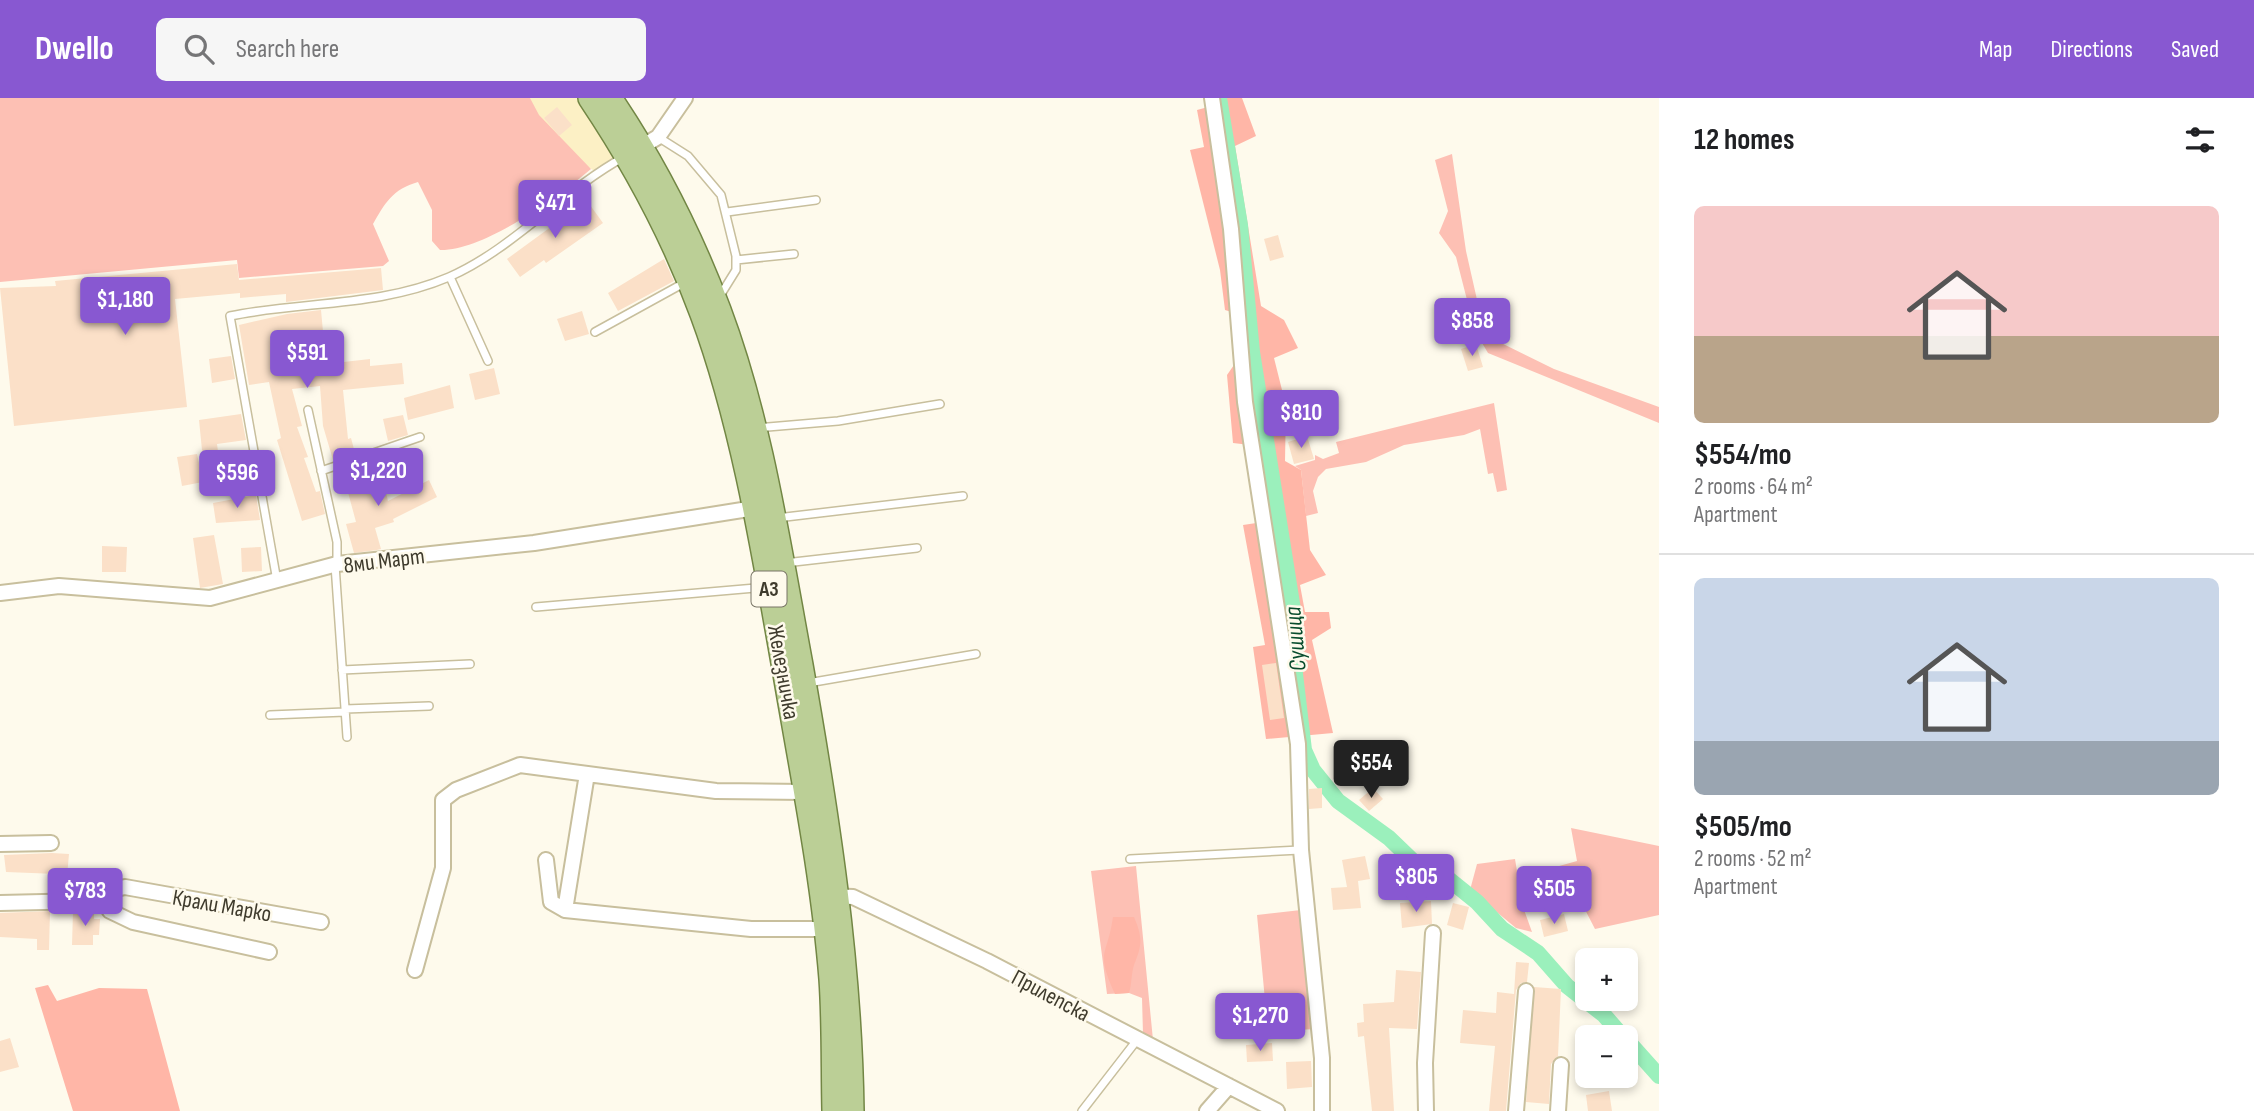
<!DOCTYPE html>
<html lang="en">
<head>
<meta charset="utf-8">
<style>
  body { margin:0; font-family:"Sofia Sans Condensed",sans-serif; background:#f6f6f6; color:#202124; height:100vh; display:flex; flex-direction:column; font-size:26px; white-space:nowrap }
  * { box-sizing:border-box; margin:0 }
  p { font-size:23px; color:#757577 }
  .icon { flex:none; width:38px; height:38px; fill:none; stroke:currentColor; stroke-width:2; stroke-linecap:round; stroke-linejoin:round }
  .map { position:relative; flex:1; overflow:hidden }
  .details { display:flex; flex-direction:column; background:#fff; width:595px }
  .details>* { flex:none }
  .buttons { position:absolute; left:1575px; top:850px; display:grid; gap:14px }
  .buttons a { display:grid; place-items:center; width:63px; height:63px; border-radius:10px; background:#fff; box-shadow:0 4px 10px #0003; font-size:35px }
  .price { position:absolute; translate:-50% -60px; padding:0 16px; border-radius:7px; background:#8858d1; color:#fff; font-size:23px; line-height:46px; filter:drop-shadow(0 2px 4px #0008) }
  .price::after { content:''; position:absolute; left:50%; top:42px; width:21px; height:16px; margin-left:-10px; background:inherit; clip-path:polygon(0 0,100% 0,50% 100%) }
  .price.active { background:#222; color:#fff }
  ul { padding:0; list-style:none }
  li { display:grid; align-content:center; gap:14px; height:371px; padding:0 35px }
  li+li { border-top:2px solid #e0e0e0 }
  li span { display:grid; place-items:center; height:217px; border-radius:10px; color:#555 }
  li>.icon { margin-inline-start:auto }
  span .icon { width:126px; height:126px; fill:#fffc; stroke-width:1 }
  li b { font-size:30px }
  h2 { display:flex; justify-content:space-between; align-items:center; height:84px; padding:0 35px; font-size:30px }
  header { display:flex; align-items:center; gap:42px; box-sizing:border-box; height:98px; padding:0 35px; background:#8858d1; color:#fff }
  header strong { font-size:33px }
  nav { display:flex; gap:38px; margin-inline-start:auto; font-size:24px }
  .search { width:490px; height:63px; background:#f6f6f6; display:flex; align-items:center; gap:18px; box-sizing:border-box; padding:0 24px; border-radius:10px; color:#757577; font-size:26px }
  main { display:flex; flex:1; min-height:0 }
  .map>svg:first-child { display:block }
  .built { fill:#fcf0c5 }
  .green { fill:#fdc0b4 }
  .forest { fill:#ffb6a7 }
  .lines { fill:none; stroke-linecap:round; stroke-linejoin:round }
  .canal { stroke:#9bf0bc; stroke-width:16 }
  .building { fill:#fbe0c8 }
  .service-casing { stroke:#c8bf9d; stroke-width:10 }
  .minor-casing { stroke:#c8bf9d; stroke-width:18 }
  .primary-casing { stroke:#728644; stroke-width:26 }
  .service { stroke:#fff; stroke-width:7 }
  .minor { stroke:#fff; stroke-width:14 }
  .primary { stroke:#bbcf96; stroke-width:23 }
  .labels { text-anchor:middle; stroke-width:5; stroke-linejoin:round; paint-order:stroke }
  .shield { fill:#fefaec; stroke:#787466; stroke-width:2 }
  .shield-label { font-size:21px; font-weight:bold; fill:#3f3b2d }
  .street-label { font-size:23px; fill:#3f3b2d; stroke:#fefaec }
  .water-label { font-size:24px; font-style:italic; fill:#094c2d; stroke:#fefaec }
</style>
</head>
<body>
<header>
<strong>Dwello</strong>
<div class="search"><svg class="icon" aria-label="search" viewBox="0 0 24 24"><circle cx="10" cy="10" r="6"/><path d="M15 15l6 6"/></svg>Search here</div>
<nav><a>Map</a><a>Directions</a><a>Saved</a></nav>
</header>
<main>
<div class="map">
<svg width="1659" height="1013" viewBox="0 0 1659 1013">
  <rect width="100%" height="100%" fill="#fefaec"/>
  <!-- built -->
  <path class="built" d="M485,0H590L627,57L596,74Z"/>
  <!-- green -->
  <path class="green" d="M0,0H530L539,17L591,71C558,99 484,153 440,152L432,143V112L418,84C393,91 385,105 373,126L389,163L383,168L239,180L237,162L0,184Z
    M1452,56L1466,153L1485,237L1554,271L1659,309V325L1488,255L1475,233L1456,159L1439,135L1448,113L1435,62Z
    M1494,305L1507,392L1497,394L1493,375L1488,376L1480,331L1464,337L1404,347L1366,364L1326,371L1318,379L1313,393L1318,415L1306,418L1301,372L1295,368L1315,362V357L1323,361L1339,355L1336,344Z
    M1571,730L1659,748V817L1595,831L1580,802L1533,810L1527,777L1577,763Z
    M1515,761L1523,809L1532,834L1516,830L1470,792L1477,766Z
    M1136,768L1153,942L1143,936L1142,900L1129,895L1107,896L1091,773Z
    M1301,812L1314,931L1268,934L1257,817Z"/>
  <!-- forest -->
  <path class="forest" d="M1206,0H1242L1256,38L1235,48L1261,208L1284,222L1298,250L1274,260L1286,308L1285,363L1301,372L1310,452L1326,477L1300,487L1305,514H1329L1331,530L1312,542L1333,635L1266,641L1253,549L1265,547L1243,427L1263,424L1250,347L1233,345L1227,277L1236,264L1235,215L1225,212L1220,172L1190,52L1204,49L1197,12L1208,9Z
    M1113,819H1134C1143,840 1142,847 1134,867C1131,876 1132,886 1129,895L1115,896C1095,852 1107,860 1113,819Z
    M48,887L57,903L99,890L147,891L180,1013H73L35,890Z"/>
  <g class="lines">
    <!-- canal -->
    <path class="canal" d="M1219,0L1240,127L1252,254L1294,518L1295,576L1304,652L1313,672L1338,703L1389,740L1415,765L1437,778L1446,779L1477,804L1502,831L1538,855L1567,888L1604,917L1624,940
      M1626,941L1659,978"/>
  </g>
  <!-- building -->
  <path class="building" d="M557,9L572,27L559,38L544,20Z
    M590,107L603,125L546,165L544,162L520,179L507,161L574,112L577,116Z
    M1278,137L1284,159L1270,163L1264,141Z
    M664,161L674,183L618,213L608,195Z
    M237,166L239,182L381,170L383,192L286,204V196L240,200V195L175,201L187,309L14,328L0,190L56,188L55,183Z
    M321,212L326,266L370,261V268L402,265L404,286L343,292L348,341L351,340L355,355L333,362L323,328L320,288L292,291L302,328L297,329L308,359L304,360L316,394L320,393L325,416L302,423L277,342L281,340L269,284L249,287L239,227L287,216Z
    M582,213L589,236L565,243L557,221Z
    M1476,246L1483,269L1468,273L1461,251Z
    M231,258L235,281L212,285L209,261Z
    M494,270L500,296L475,302L469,276Z
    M450,287L454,310L408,322L404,300Z
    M241,316L246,342L217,346L219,361L203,362L199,322Z
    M403,317L408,337L388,343L383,321Z
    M1307,338L1314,361L1294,366L1288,344Z
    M197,356L203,384L182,388L177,359Z
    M356,367L362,388L383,383L388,403L429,382L437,399L393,421L394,424L375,430L381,451L377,452L354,455L346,426L356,424L342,372Z
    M256,397L260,422L216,425L213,405Z
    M214,437L223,486L200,490L193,440Z
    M102,448L127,449L126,474H102Z
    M261,449L262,473L242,474L241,450Z
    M1276,565L1284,620L1270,622L1262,567Z
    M1322,690V710L1309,711V691Z
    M1373,690L1383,701L1369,713L1359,702Z
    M52,755L69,756L67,778L82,777L83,793L58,794L57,776L6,774L4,757Z
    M1365,758L1370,781L1358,783L1361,810L1333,812L1331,790L1347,789L1342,762Z
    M1431,803L1432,826L1402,830L1400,805Z
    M1453,805L1469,809L1463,832L1447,827Z
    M94,812V821H100L99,837H93V847H72L73,813Z
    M50,813L49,852H37V841L0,839V815Z
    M1564,816L1568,833L1544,839L1540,822Z
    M1516,864L1529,865L1527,884L1521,885L1516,892L1506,1013H1489L1495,948L1460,945L1463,912L1496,915L1497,894L1514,896Z
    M1396,872L1421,874L1417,931L1389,930L1394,1013H1372L1364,938L1358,939L1357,925L1364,924L1363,906L1394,904Z
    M1534,889L1561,891L1558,958L1551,966L1549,1006L1526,1004Z
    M10,940L19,969L0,974V943Z
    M1272,945L1273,963L1247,964L1246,947Z
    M1311,963L1312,989L1287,991L1286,964Z
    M1609,993L1612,1013H1588L1586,997Z"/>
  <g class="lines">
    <!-- service casing -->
    <g class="service-casing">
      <path id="service" d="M658,39L688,58L721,97L736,158V172L718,201
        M727,114L816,102
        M736,162L794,156
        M450,179L488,263
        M595,234L684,185
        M308,312L337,444V466
        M757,330L838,323L940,306
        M321,373L420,339
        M777,420L963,398
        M785,465L917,450
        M335,467L347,639
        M277,483L230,218C303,203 379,209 449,179C513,151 562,93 624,59
        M536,509L767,489
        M342,572L470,566
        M808,585L976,556
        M345,611L429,608
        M270,617L345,614
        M1130,761L1300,752
        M1082,1013L1137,942"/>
    </g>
    <!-- minor casing -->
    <g class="minor-casing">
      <path id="minor" d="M1212,0L1231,131L1245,304L1298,646L1301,752L1322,960V1013
        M641,49L658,39L685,0
        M0,495L59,488L210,500L337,466L534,445L761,409
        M0,746L51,745
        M546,762L551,804L565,812L751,831H834
        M98,795L110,813L133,824L269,854
        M829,798L853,799L987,863L1277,1013
        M0,805L86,803L98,795L125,789L321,824
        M565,812L587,676
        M415,872L443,770V702L456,692L520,667L716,693L805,694
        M1207,1013L1229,988
        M1426,1013L1425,965L1433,835
        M1516,1013L1526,893
        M1558,1013L1561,967"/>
    </g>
    <!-- primary casing -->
    <g class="primary-casing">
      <path id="primary" d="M590,0C635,67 674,140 702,216C744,329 765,463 786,582C803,681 823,781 831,881C834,924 833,969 834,1013
        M610,0C654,65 691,138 719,212C761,324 779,449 801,567C827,715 850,862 852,1013"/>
    </g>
    <!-- service -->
    <use href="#service" class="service"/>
    <!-- minor -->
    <use href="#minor" class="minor"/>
    <!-- primary -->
    <use href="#primary" class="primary"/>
  </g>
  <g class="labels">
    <!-- shield labels -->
    <rect class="shield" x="751.5" y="473.5" width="35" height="35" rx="5"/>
    <g class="shield-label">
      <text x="769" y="498">A3</text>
    </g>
    <!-- street labels -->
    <g class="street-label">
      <text transform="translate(384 462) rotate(-7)" y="8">8ми Март</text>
      <text transform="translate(784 574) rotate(80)" y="8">Железничка</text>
      <text transform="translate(222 807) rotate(10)" y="8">Крали Марко</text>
      <text transform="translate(1051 897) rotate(28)" y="8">Прилепска</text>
    </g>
    <!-- water labels -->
    <g class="water-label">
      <text transform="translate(1295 541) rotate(-95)" y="8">Сушица</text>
    </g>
  </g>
</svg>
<div class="buttons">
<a>+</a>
<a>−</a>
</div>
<b class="price" style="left:555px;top:142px">$471</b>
<b class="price" style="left:125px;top:239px">$1,180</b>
<b class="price" style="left:1472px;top:260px">$858</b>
<b class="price" style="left:307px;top:292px">$591</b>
<b class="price" style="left:1301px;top:352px">$810</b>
<b class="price" style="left:378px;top:410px">$1,220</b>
<b class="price" style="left:237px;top:412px">$596</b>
<b class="price active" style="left:1371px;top:702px">$554</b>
<b class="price" style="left:1416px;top:816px">$805</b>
<b class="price" style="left:1554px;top:828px">$505</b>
<b class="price" style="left:85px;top:830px">$783</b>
<b class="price" style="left:1260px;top:955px">$1,270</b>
</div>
<section class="details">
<h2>12 homes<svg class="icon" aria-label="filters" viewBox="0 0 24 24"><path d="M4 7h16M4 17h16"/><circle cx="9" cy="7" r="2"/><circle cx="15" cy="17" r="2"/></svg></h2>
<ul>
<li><span style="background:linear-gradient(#f6c9c9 60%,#b9a48a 0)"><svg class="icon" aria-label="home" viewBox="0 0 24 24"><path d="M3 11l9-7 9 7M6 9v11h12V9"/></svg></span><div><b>$554/mo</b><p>2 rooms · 64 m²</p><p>Apartment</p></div></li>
<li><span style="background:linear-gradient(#c9d6e8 75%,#9aa5b1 0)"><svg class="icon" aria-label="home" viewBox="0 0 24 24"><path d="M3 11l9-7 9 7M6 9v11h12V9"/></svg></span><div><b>$505/mo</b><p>2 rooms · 52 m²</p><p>Apartment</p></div></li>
</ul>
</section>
</main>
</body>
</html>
